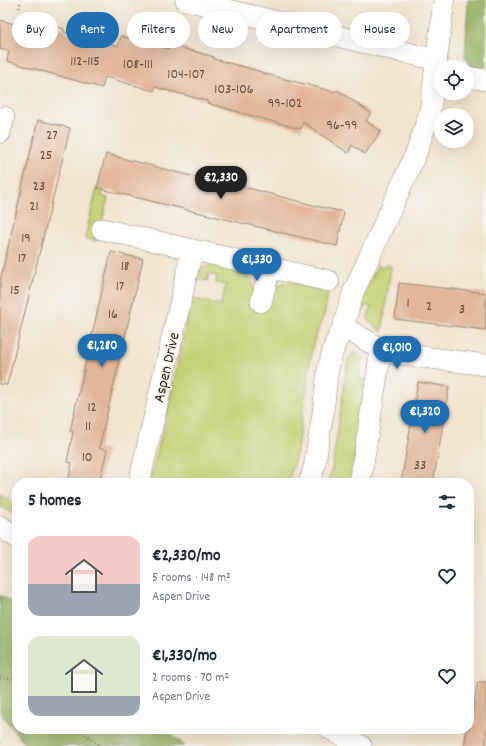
<!DOCTYPE html>
<html lang="en">
<head>
<meta charset="utf-8">
<style>
  body { margin:0; font-family:Dekko,sans-serif; background:#f6f6f7; color:#1f2937; height:100vh; display:flex; flex-direction:column; font-size:15px; white-space:nowrap }
  * { box-sizing:border-box; margin:0 }
  p { font-size:13px; color:#747a83 }
  .icon { flex:none; width:22px; height:22px; fill:none; stroke:currentColor; stroke-width:2; stroke-linecap:round; stroke-linejoin:round }
  .map { position:relative; flex:1; overflow:hidden }
  .side { position:absolute; left:12px; top:478px; width:462px; height:256px; display:flex; flex-direction:column; background:#fff; border-radius:16px; box-shadow:0 4px 16px #0002 }
  .side>* { flex:none }
  .banner { position:absolute; left:12px; top:12px; width:462px; height:36px; display:flex; gap:8px }
  .controls { position:absolute; left:434px; top:60px; display:grid; gap:8px }
  .controls a { display:grid; place-items:center; width:40px; height:40px; border-radius:50%; background:#fff; box-shadow:0 4px 16px #0002; font-size:20px }
  .price { position:absolute; translate:-50% -34px; padding:0 9px; border-radius:14px; background:#1f6fb2; color:#fff; font-size:13px; line-height:26px; filter:drop-shadow(0 1px 2px #0008) }
  .price::after { content:''; position:absolute; left:50%; top:24px; width:12px; height:9px; margin-left:-6px; background:inherit; clip-path:polygon(0 0,100% 0,50% 100%) }
  .price.current { background:#222; color:#fff }
  ul { padding:0; list-style:none }
  li { display:flex; align-items:center; gap:12px; height:100px; padding:0 16px }
  li span { display:grid; place-items:center; flex:none; width:112px; height:80px; border-radius:12px; color:#555 }
  li>.icon { margin-inline-start:auto }
  span .icon { width:48px; height:48px; fill:#fffc; stroke-width:1 }
  li b { font-size:17px }
  h2 { display:flex; justify-content:space-between; align-items:center; height:48px; padding:0 16px; font-size:17px }
  .pill { padding:0 14px; border-radius:18px; background:#fff; box-shadow:0 4px 16px #0002; font-size:14px; line-height:36px }
  .pill.current { background:#1f6fb2; color:#fff }
  .map>svg:first-child { display:block }
  .green { fill:#c3d274; stroke:#7f7e49 }
  .forest { fill:#9ab466; stroke:#6a6f42 }
  .building { fill:#e2b799 }
  .lines { fill:none; stroke-linecap:round; stroke-linejoin:round }
  .minor-casing { stroke:#968776; stroke-width:22 }
  .path { stroke:#968776; stroke-width:2.5; stroke-dasharray:1 3; stroke-linecap:butt }
  .minor { stroke:#fff; stroke-width:21 }
  .labels { text-anchor:middle; stroke-width:4; stroke-linejoin:round; paint-order:stroke }
  .number-label { font-size:14px; fill:#654d3d }
  .street-label { font-size:16px; fill:#3b2a1e; stroke:#f6f6f2 }
</style>
</head>
<body>
<div class="map">
<svg width="486" height="746" viewBox="0 0 486 746">
  <rect width="100%" height="100%" fill="#f6f6f2"/>
  <filter id="ink" filterUnits="userSpaceOnUse"><feTurbulence type="fractalNoise" baseFrequency=".025" numOctaves="2"/><feDisplacementMap in="SourceGraphic" scale="8" xChannelSelector="R" yChannelSelector="G"/><feConvolveMatrix kernelMatrix="1 2 1 2 8 2 1 2 1" color-interpolation-filters="sRGB"/></filter>
  <filter id="wash" filterUnits="userSpaceOnUse"><feTurbulence type="fractalNoise" baseFrequency=".012" numOctaves="4" result="noise"/><feDisplacementMap in="SourceGraphic" scale="16" xChannelSelector="R" yChannelSelector="G"/><feGaussianBlur stdDeviation="0.9" result="paint"/><feColorMatrix in="noise" values="0 0 0 0 0 0 0 0 0 0 0 0 0 0 0 0 0 1.4 0 .05"/><feComposite in="paint" operator="in"/></filter>
  <g filter="url(#wash)">
    <rect width="100%" height="100%" fill="#f2e4cd"/>
    <!-- green -->
    <path class="green" d="M97,188L103,189L102,196L108,198L97,241L85,238Z
      M378,264L381,267L388,264L391,267L382,332L369,322L368,317L371,307L366,305L359,319L357,313L361,302Z
      M209,265H214L243,271C252,276 253,282 254,291L275,290L284,282L287,284L291,282L328,290L325,312L313,343L297,451L288,483H149L166,419L191,298L221,305L226,285L216,283L217,276L209,274L207,281L195,278C198,271 202,268 209,265Z
      M353,353L359,354L362,359L359,379L366,380L350,483H327L332,469L348,359Z
      M0,494L7,498L17,508V516L0,506Z"/>
    <!-- forest -->
    <path class="forest" d="M468,0H486V67L480,69L470,64L465,55Z
      M0,595L17,606V729H166L185,746H26L0,712Z"/>
    <g id="blocks">
      <!-- building -->
      <path class="building" d="M19,17L64,29V32L118,46L121,36L169,49L170,45L214,57V59L262,72V73L335,92L337,90L371,113L366,121L381,131L365,154L352,145L348,153L303,122L301,129L256,117L207,103V101L155,87L154,91L105,77L102,88L7,61L9,51L0,49V20L17,25Z
        M38,120L70,128L7,385L0,384V281Z
        M106,154L226,185V184L244,187L320,207L344,212L337,246L97,188Z
        M111,252L143,259L99,448L107,450L99,483H68L72,463L67,462L73,432L70,431Z
        M399,283L486,293V330L395,319Z
        M418,382L449,387L441,436L433,483H401Z
        M478,682H486V746H464L467,729H469V718H471Z"/>
    </g>
  </g>
  <g filter="url(#ink)">
    <use href="#blocks" fill-opacity="0" stroke="#968776" stroke-width="1"/>
    <g class="lines">
      <!-- minor casing -->
      <g class="minor-casing">
        <path id="minor" d="M186,0L437,60
          M467,77L486,80
          M0,133L4,117
          M102,229L329,281
          M261,302L270,268
          M343,327L381,349L360,483
          M381,349L392,353L486,365
          M139,483L192,251
          M309,483L314,468L323,413L328,368L335,344L343,327L353,293L417,151L430,112L444,0
          M0,526L17,538
          M330,729L361,746"/>
      </g>
      <!-- path -->
      <path class="path" d="M19,8L21,0
        M0,678L17,679
        M79,729L100,746
        M0,743L2,746"/>
      <!-- minor -->
      <use href="#minor" class="minor"/>
    </g>
  </g>
  <g class="labels">
    <!-- number labels -->
    <g class="number-label">
      <text x="85" y="65">112-115</text>
      <text x="138" y="68">108-111</text>
      <text x="186" y="78">104-107</text>
      <text x="234" y="93">103-106</text>
      <text x="285" y="107">99-102</text>
      <text x="342" y="129">96-99</text>
      <text x="52" y="139">27</text>
      <text x="46" y="159">25</text>
      <text x="39" y="190">23</text>
      <text x="34" y="210">21</text>
      <text x="26" y="242">19</text>
      <text x="22" y="262">17</text>
      <text x="125" y="270">18</text>
      <text x="120" y="290">17</text>
      <text x="15" y="294">15</text>
      <text x="408" y="307">1</text>
      <text x="429" y="310">2</text>
      <text x="462" y="313">3</text>
      <text x="113" y="318">16</text>
      <text x="92" y="411">12</text>
      <text x="88" y="430">11</text>
      <text x="87" y="461">10</text>
      <text x="420" y="469">33</text>
    </g>
    <!-- street labels -->
    <g class="street-label">
      <text transform="translate(165 367) rotate(-77)" y="6">Aspen Drive</text>
    </g>
  </g>
</svg>
<div class="controls">
<a><svg class="icon" aria-label="locate" viewBox="0 0 24 24"><circle cx="12" cy="12" r="6"/><path d="M12 2v4M12 18v4M2 12h4M18 12h4"/></svg></a>
<a><svg class="icon" aria-label="layers" viewBox="0 0 24 24"><path d="M12 4l9 5-9 5-9-5zM3 14l9 5 9-5"/></svg></a>
</div>
<b class="price current" style="left:221px;top:200px">€2,330</b>
<b class="price" style="left:257px;top:282px">€1,330</b>
<b class="price" style="left:102px;top:368px">€1,280</b>
<b class="price" style="left:397px;top:370px">€1,010</b>
<b class="price" style="left:425px;top:434px">€1,320</b>
<div class="banner">
<a class="pill">Buy</a>
<a class="pill current">Rent</a>
<a class="pill">Filters</a>
<a class="pill">New</a>
<a class="pill">Apartment</a>
<a class="pill">House</a>
</div>
<section class="side">
<h2>5 homes<svg class="icon" aria-label="filters" viewBox="0 0 24 24"><path d="M4 7h16M4 17h16"/><circle cx="9" cy="7" r="2"/><circle cx="15" cy="17" r="2"/></svg></h2>
<ul>
<li><span style="background:linear-gradient(#f6c9c9 60%,#9aa5b1 0)"><svg class="icon" aria-label="home" viewBox="0 0 24 24"><path d="M3 11l9-7 9 7M6 9v11h12V9"/></svg></span><div><b>€2,330/mo</b><p>5 rooms · 148 m²</p><p>Aspen Drive</p></div><svg class="icon" aria-label="heart" viewBox="0 0 24 24"><path d="M12 20l-8-8c-3-5 5-10 8-4 3-6 11-1 8 4z"/></svg></li>
<li><span style="background:linear-gradient(#dfe7d0 75%,#9aa5b1 0)"><svg class="icon" aria-label="home" viewBox="0 0 24 24"><path d="M3 11l9-7 9 7M6 9v11h12V9"/></svg></span><div><b>€1,330/mo</b><p>2 rooms · 70 m²</p><p>Aspen Drive</p></div><svg class="icon" aria-label="heart" viewBox="0 0 24 24"><path d="M12 20l-8-8c-3-5 5-10 8-4 3-6 11-1 8 4z"/></svg></li>
</ul>
</section>
</div>
</body>
</html>
